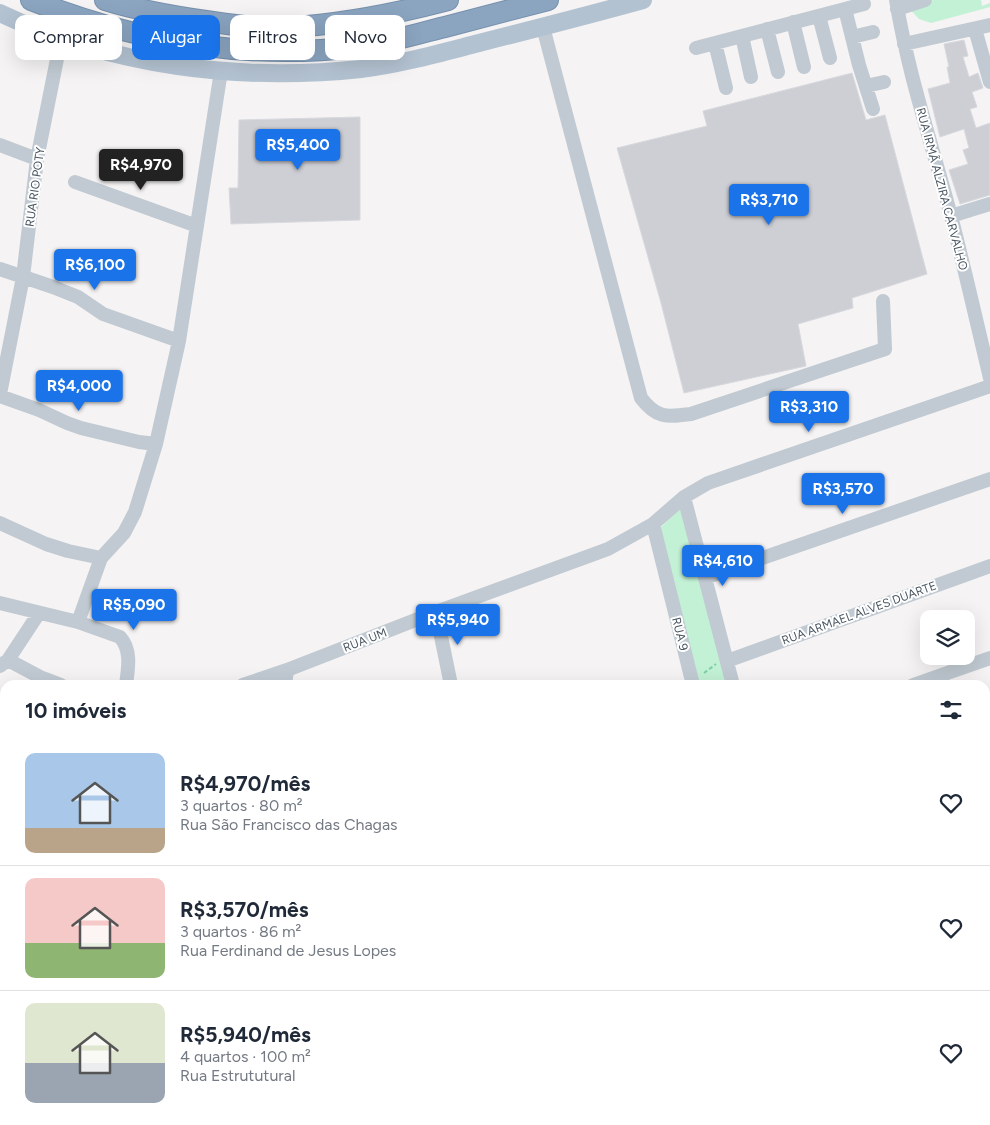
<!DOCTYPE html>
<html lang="pt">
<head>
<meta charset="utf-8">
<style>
  body { margin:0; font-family:Figtree,sans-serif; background:#f2f2f3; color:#1f2937; height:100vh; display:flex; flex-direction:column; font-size:19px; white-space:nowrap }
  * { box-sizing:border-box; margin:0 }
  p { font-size:16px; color:#747a83 }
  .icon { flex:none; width:28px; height:28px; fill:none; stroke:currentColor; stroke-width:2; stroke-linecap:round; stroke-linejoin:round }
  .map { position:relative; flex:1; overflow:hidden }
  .panel { position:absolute; left:0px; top:680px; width:990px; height:445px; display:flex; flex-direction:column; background:#fff; border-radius:15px 15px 0 0; box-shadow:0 5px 20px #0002 }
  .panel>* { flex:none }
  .hud { position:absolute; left:15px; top:15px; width:500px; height:45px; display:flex; gap:10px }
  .buttons { position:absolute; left:920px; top:610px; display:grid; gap:10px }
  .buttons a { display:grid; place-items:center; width:55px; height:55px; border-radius:10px; background:#fff; box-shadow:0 5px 20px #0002; font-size:25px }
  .price { position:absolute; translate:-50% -42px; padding:0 11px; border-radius:5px; background:#1a73e8; color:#fff; font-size:16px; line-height:32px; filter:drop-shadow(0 1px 2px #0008) }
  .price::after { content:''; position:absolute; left:50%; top:30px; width:15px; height:11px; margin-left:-8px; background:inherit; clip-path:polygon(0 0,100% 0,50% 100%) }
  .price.active { background:#222; color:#fff }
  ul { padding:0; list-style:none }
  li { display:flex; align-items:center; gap:15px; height:125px; padding:0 25px }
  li+li { border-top:1px solid #e0e1e3 }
  li span { display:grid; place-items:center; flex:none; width:140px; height:100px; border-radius:10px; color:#555 }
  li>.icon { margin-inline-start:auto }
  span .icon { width:60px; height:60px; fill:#fffc; stroke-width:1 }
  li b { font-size:21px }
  h2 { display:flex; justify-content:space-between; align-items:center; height:60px; padding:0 25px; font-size:21px }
  .chip { padding:0 18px; border-radius:10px; background:#fff; box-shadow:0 5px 20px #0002; font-size:18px; line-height:45px }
  .chip.active { background:#1a73e8; color:#fff }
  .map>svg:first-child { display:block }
  .green { fill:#c3f1d5 }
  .building { fill:#cdcfd5; stroke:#d7d9de }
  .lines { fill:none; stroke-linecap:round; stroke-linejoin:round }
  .highway-casing { stroke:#7690ad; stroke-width:22 }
  .path { stroke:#7ad0a6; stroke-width:2; stroke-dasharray:4 2.5; stroke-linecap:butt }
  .minor { stroke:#c1cad2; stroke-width:14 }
  .major { stroke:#b3c2d1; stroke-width:18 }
  .highway { stroke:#8ba5c1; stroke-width:20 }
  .labels { text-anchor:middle; stroke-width:4; stroke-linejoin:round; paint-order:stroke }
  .street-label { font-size:12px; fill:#4a5661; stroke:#fff }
</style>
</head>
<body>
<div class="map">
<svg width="990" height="1125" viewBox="0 0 990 1125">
  <rect width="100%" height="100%" fill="#f5f3f3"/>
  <!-- green -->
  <path class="green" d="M934,0H981L982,6L990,3V7L931,23L919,19L908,7Z
    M681,508L728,685H695L657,531Z
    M805,1120H838L839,1125H807Z"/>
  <!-- building -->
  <path class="building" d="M964,40L968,56L963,57L969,77L978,73L983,88L972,92L977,107L970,109L976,128L990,123V195L960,204L949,170L968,164L963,150L969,148L964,129L940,137L928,89L950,83L947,67H949L944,44Z
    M852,73L866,120L885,115L927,274L852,298L853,308L798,324L806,366L684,393L661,303L617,148L707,126L703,111Z
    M360,117V220L231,224L229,188H238L239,120Z"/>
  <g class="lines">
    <!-- highway casing -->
    <g class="highway-casing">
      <path id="highway" d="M31,0C136,42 244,60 357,47C387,43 416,34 445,27C479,18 513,9 548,0
        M105,0C140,11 177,17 213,22C233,25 254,28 274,28C334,26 391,15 448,0"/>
    </g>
    <!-- path -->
    <path class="path" d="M704,673L716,664"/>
    <!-- minor -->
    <path class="minor" d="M896,0C908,74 932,144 951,216C965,270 977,324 990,378
      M845,9L864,4
      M897,9L925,0
      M819,16L830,58
      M793,22L804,67
      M543,27L641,398C657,419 667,417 691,414L885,349L883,301
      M767,29L778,72
      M975,29L990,82
      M742,36L751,77
      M852,37L873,32
      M715,43L726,88
      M904,44L990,25
      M696,48L845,9L859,65L873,109
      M866,86L884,82
      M0,145L37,159
      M75,182L197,226
      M951,216L990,204
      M0,269L53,287L78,297L103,314L179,341
      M0,394L23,277L37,159L61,39
      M0,396L39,410L67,423L81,428L139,442L156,444
      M684,497L733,685
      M0,523L46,544L68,551L101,558
      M653,524L693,685
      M705,578L990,479
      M0,603L78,622L120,637C132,650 128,669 126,685
      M436,612L451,685
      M78,622L101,558L124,533L135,512L156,444L179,341L221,71
      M8,660L40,677L61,685
      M727,661L990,566
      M0,666L8,660L39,613
      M243,685L287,670L436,612L608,549L653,524L684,497L708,483L990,386
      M285,685L287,670
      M913,685L990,658
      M985,748L990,746
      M0,780L5,778
      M985,836L990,835
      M0,839L5,850
      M985,920L990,918
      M985,1013L990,1011
      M0,1088L5,1098
      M985,1098L990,1096
      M16,1120L18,1125
      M800,1120L801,1125
      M844,1120L845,1125
      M111,1125L113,1120
      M376,1125L377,1120
      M499,1125L501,1120
      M622,1125L625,1120
      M746,1125L749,1120
      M913,1125L926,1120"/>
    <!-- major -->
    <path class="major" d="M0,13C111,66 239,82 361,69C401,64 440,53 479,43C534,29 589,15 643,0"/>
    <!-- highway -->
    <use href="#highway" class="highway"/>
  </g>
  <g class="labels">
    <!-- street labels -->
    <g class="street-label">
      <text transform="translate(35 187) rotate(-82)" y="4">RUA RIO POTY</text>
      <text transform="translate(942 189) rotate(75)" y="4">RUA IRMÃ ALZIRA CARVALHO</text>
      <text transform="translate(859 613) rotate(-20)" y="4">RUA ARMAEL ALVES DUARTE</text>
      <text transform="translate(680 634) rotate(76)" y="4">RUA 9</text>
      <text transform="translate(365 640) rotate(-21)" y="4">RUA UM</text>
    </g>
  </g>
</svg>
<div class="buttons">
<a><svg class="icon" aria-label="layers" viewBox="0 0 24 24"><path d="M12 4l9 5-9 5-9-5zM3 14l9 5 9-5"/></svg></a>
</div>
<b class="price" style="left:298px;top:171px">R$5,400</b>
<b class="price active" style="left:141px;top:191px">R$4,970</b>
<b class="price" style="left:769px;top:226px">R$3,710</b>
<b class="price" style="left:95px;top:291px">R$6,100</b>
<b class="price" style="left:79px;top:412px">R$4,000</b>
<b class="price" style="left:809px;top:433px">R$3,310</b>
<b class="price" style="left:843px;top:515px">R$3,570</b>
<b class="price" style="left:723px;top:587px">R$4,610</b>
<b class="price" style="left:134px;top:631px">R$5,090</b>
<b class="price" style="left:458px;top:646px">R$5,940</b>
<div class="hud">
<a class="chip">Comprar</a>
<a class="chip active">Alugar</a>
<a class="chip">Filtros</a>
<a class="chip">Novo</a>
</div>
<section class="panel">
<h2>10 imóveis<svg class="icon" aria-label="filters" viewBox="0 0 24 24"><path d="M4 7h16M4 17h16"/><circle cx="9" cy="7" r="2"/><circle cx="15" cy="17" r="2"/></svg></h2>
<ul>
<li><span style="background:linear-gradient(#a9c7e8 75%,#b9a48a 0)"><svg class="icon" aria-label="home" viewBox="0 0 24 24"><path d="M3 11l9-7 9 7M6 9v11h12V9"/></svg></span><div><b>R$4,970/mês</b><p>3 quartos · 80 m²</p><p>Rua São Francisco das Chagas</p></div><svg class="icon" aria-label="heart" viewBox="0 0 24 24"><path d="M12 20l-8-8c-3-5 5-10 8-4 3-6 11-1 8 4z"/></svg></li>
<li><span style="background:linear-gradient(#f6c9c9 65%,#8fb573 0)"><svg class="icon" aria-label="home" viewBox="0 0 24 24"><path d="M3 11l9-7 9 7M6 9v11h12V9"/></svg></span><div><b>R$3,570/mês</b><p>3 quartos · 86 m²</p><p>Rua Ferdinand de Jesus Lopes</p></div><svg class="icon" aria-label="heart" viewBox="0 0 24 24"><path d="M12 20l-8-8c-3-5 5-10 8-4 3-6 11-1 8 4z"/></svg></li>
<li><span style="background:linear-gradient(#dfe7d0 60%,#9aa5b1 0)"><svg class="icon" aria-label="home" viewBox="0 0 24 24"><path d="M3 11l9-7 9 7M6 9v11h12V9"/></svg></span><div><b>R$5,940/mês</b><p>4 quartos · 100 m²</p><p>Rua Estrututural</p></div><svg class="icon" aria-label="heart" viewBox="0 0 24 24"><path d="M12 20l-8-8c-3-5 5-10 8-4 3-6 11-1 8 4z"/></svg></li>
</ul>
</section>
</div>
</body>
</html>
